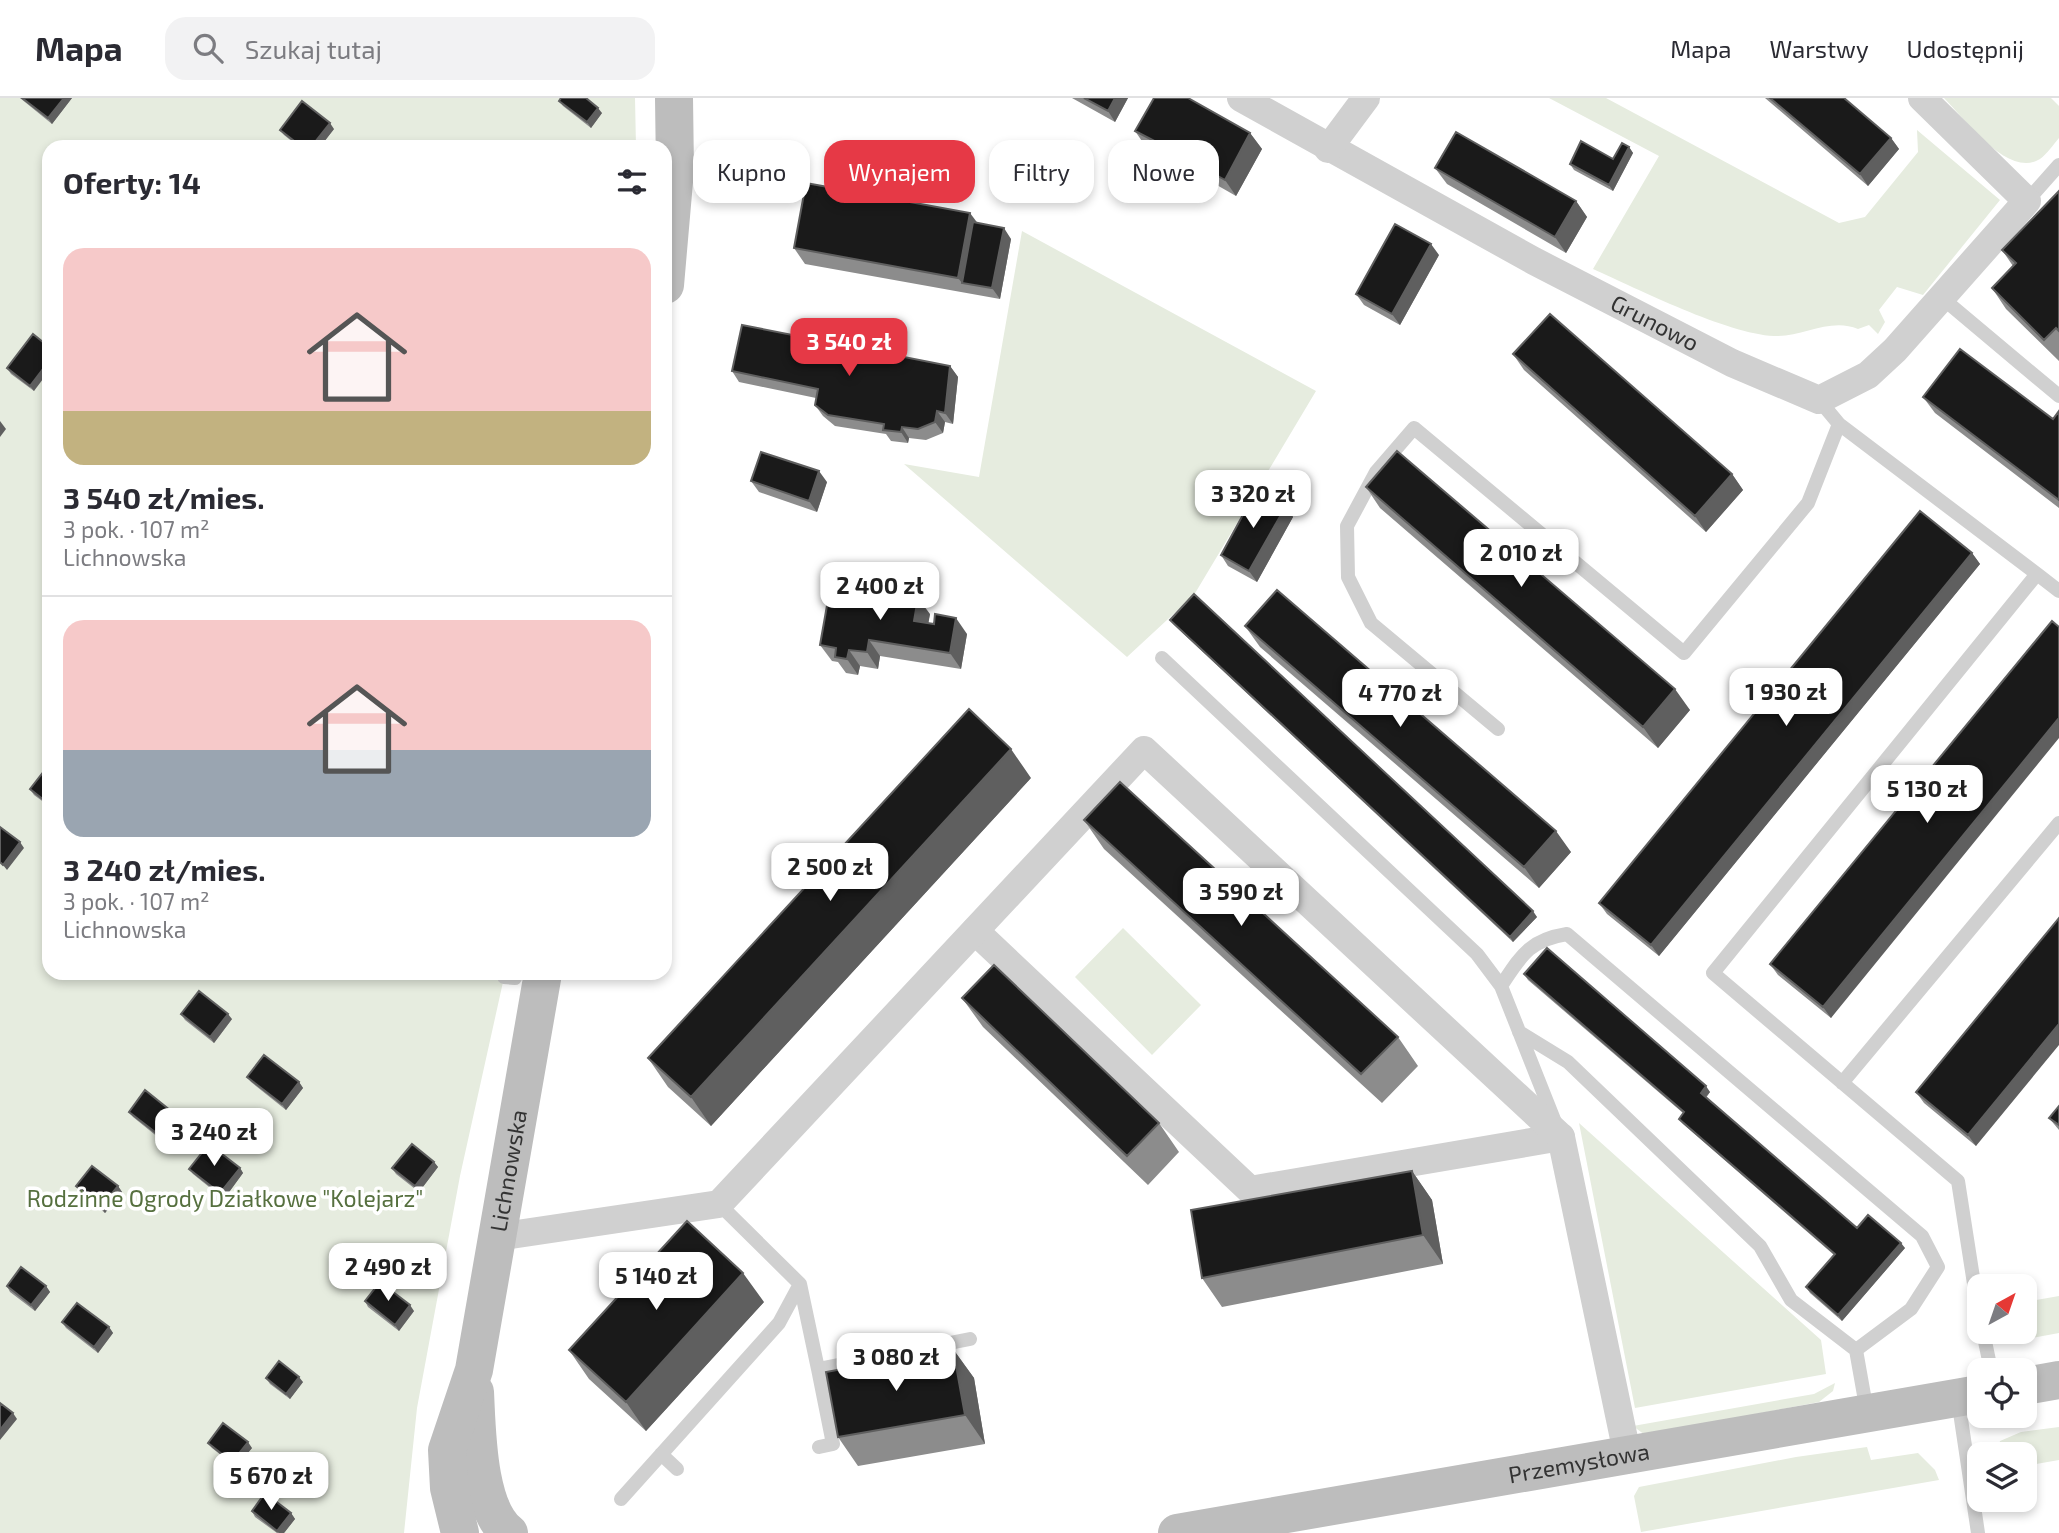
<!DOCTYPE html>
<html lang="pl">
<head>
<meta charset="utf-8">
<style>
  body { margin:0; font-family:"Exo 2",sans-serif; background:#f2f2f3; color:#2b2b33; height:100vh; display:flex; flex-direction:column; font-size:26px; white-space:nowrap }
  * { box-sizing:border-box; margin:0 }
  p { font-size:23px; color:#7c7c81 }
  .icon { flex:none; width:38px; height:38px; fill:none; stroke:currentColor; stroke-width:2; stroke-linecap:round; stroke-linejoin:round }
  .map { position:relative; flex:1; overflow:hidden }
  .details { position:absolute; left:42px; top:42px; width:630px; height:840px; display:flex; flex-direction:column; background:#fff; border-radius:21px; box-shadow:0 4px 10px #0003 }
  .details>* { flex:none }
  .banner { position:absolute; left:693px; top:42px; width:665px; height:63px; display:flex; gap:14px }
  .needle { width:46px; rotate:40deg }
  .fabs { position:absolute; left:1967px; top:1176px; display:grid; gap:14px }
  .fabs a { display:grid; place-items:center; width:70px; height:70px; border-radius:14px; background:#fff; box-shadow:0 4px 10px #0003; font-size:35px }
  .price { position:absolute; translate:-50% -60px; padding:0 16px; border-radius:14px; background:#fff; color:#222; font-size:23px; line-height:46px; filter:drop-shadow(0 2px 4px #0008) }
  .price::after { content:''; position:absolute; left:50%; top:42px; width:21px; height:16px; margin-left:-10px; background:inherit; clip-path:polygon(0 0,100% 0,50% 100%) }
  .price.on { background:#e63946; color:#fff }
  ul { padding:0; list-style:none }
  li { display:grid; align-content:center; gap:14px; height:371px; padding:0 21px }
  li+li { border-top:2px solid #e1e1e2 }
  li span { display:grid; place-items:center; height:217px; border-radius:21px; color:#555 }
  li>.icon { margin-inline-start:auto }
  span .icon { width:126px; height:126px; fill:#fffc; stroke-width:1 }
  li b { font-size:30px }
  h2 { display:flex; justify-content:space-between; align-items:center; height:84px; padding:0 21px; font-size:30px }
  .pill { padding:0 24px; border-radius:21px; background:#fff; box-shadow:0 4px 10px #0003; font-size:24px; line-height:63px }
  .pill.on { background:#e63946; color:#fff }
  header { display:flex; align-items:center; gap:42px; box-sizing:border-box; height:98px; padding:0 35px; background:#fff; border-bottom:2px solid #e1e1e2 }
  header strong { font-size:33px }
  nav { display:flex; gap:38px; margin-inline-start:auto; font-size:24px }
  .search { width:490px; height:63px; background:#f2f2f3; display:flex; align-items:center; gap:18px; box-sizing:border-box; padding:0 24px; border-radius:21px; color:#7c7c81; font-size:26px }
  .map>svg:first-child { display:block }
  .green { fill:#e6ecdf }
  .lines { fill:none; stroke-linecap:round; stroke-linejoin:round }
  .lane { stroke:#d0d0d0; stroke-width:14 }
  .street { stroke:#d0d0d0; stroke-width:28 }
  .secondary { stroke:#bdbdbd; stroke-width:38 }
  .wall { fill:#8c8c8c }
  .shaded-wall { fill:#5f5f5f }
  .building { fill:#1a1a1a; stroke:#5f5f5f; stroke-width:2 }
  .labels { text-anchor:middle; stroke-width:7; stroke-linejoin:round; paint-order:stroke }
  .street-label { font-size:23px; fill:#333; stroke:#fff }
  .park-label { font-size:23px; fill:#56703f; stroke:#fff }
</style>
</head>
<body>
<header>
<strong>Mapa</strong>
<div class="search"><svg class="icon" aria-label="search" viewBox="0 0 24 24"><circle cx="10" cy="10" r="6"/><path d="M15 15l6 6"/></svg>Szukaj tutaj</div>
<nav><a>Mapa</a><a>Warstwy</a><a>Udostępnij</a></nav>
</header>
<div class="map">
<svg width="2059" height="1435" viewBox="0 0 2059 1435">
  <rect width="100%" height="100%" fill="#fff"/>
  <!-- green -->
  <path class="green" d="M0,0H635L636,49H49V875H505L460,1078L417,1310L404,1435H0Z
    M1549,0H1606L1839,125L1865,119L1918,54L1917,32L2000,102L1923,197L1897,189L1879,212L1885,224L1878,236L1869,227L1858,231C1831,219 1802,239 1774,238C1727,236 1638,191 1593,171L1659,58Z
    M1944,0H2051L2059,8V40C2053,47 2047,56 2040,61C2008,81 1965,21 1944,0Z
    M1022,133L1316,293L1194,497L1127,559L904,366L979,379Z
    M1123,830L1201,907L1152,957L1075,879Z
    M1579,1025L1821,1242L1826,1276L1635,1310Z
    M2059,1198V1235L2010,1244L2008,1234H2025V1204Z
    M1835,1285L1833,1293L1819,1304L1645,1337L1633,1328L1814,1296Z
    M2059,1329V1362L2025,1368V1356H1996L2000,1343L2021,1334Z
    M1867,1349L1871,1362L1918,1355L1935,1372L1939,1382L1641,1434L1634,1398L1639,1389L1796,1359Z"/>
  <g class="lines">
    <!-- lane -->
    <path class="lane" d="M2027,103L2059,67
      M1941,199L2059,298
      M1839,326L2037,476
      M1162,560L1477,856L1501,888L1555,1024
      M1498,631L1371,525L1348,479L1347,428L1376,374L1414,330L1684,555L1808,405L1839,326L1819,302
      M504,879L515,880
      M1501,888C1521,858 1529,842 1567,836L1922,1138L1938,1169L1911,1211L1856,1252
      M1519,934L1568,964L1760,1148L1791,1202L1856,1252L1867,1314
      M1842,985L2059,725
      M800,1186L818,1271L970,1241
      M1979,1218L1958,1083L1713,875L2037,476L2059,493
      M1983,1234L1991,1272
      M818,1271L833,1346L819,1349
      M1958,1301L1978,1435
      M661,1356L677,1371
      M621,1401L779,1225L800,1186L719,1106"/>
    <!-- street -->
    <g class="street">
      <path id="s1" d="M1241,0L1534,163L1732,265L1819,302L1868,277L1895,252L2027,103L1922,0"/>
      <path d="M1328,51L1366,0"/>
      <path d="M975,833L1250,1092L1561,1039"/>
      <path d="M497,1139L719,1106L1144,652L1561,1039L1627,1355"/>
    </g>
    <!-- secondary -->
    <g class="secondary">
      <path d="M665,187L675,72L674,0"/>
      <path d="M2025,1288L2059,1282"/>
      <path d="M475,1294C477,1332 477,1410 509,1435"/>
      <path id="s2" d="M460,1435L449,1390L447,1352L474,1272L543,875"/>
      <path id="s3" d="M1177,1435L1979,1296"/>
    </g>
  </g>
  <!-- wall -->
  <path class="wall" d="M20,0H72L52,26Z
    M1072,0H1128L1115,24Z
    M1765,0H1844L1891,40L1899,51L1868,88Z
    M559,3L602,15L591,30L563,8Z
    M334,31L320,49H299L284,37L280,32Z
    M1135,33L1250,35L1262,51L1236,98L1201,78L1195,88L1176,78L1165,62L1166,59L1146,49Z
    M1629,49L1633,55L1613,93L1574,72L1570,66L1613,61Z
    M1435,70L1576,103L1587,119L1566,155L1447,86Z
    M2059,93V263L2006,211L1992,190L2013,168L2002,152Z
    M977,125L1011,141L1000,201L805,166L794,150Z
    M1439,157L1400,227L1364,207L1356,196Z
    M49,249L34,293L11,276L7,270Z
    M1513,256L1732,376L1743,392L1706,434L1524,272Z
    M950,268L958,279L953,326L945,324L943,335L926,342L909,340L908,345L891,343L886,336L835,328L823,318L815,307L816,300L739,284L732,273Z
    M1923,299L2053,321L2059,313V410L1935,315Z
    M751,383L827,384L817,414L759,394Z
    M1366,389L1690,612L1658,650L1380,410Z
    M1286,408L1293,419L1257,484L1228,468L1221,457Z
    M1972,455L1980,466L1659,858L1607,816L1599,805Z
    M930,516L928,525L967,536L961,571L880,558L878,571L860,568L858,577L846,575L838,564L832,563L820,547Z
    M1170,522L1537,819L1513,844L1174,527Z
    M1245,528L1571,754L1539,790L1260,549Z
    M2059,529L1831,920L1778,877L1770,866Z
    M49,669V708L34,697L30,691Z
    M1031,680L711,1028L668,989L648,960Z
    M1084,722L1398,939L1418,968L1382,1005L1104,751Z
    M2059,820L1976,1048L1924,1005L1916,994Z
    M1524,876L1710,994L1706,1000L1857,1130L1905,1150L1842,1223L1810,1195L1806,1189L1834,1157L1683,1026L1679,1021L1683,1015L1528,882Z
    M962,900L1159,1025L1179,1054L1148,1087L983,929Z
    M181,916L232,921L214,945L185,922Z
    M247,979L299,984L303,990L286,1012L251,984Z
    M2059,1008V1032L2049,1020Z
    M129,1014L175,1018L159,1040L133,1019Z
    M434,1064L438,1069L419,1094L396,1076L392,1070Z
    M240,1070L243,1075L224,1101L193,1076L189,1071Z
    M1412,1073L1432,1102L1443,1166L1222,1209L1202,1180Z
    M76,1088H118L122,1094L105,1115L80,1094Z
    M7,1188H46L50,1194L35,1213L10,1194Z
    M365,1203L414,1213L399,1233L368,1209Z
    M764,1204L646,1333L589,1281L569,1252Z
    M62,1224L109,1229L113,1235L98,1255L66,1230Z
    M953,1251L974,1280L985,1346L858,1368L838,1339Z
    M266,1280L303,1284L290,1301L270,1286Z
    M208,1345L252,1350L236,1369L212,1350Z
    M252,1413L291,1415L295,1421L284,1435H277L255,1419Z"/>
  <!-- shaded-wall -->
  <path class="shaded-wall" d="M64,0H72L52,26L48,20Z
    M1115,0H1128L1115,24L1108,13Z
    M598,10L602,15L591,30L587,24Z
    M330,25L334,31L320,49H311Z
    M1250,35L1262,51L1236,98L1225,82Z
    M1891,40L1899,51L1868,88L1860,76Z
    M1629,49L1633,55L1613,93L1609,87Z
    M1189,62L1201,78L1195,88L1184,72Z
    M1576,103L1587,119L1566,155L1555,139Z
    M970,115L982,131L962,185L958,180Z
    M1004,130L1011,141L1000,201L992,190Z
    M1431,146L1439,157L1400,227L1392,216Z
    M49,263V273L34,293L30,288Z
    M950,268L958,279L953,326L945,315Z
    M937,313L945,324L943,335L935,324Z
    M0,323L6,331L0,339Z
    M902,329L909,340L908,345L901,334Z
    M819,373L827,384L817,414L809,403Z
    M1732,376L1743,392L1706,434L1695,418Z
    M1286,408L1293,419L1257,484L1249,473Z
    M1972,455L1980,466L1659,858L1651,847Z
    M918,500L930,516L926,539L914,523Z
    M956,520L967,536L961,571L950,555Z
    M869,542L880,558L878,571L867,554Z
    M849,552L860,568L858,577L847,561Z
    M1675,591L1690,612L1658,650L1643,629Z
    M2059,620V640L1831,920L1823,909Z
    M1011,651L1031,680L711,1028L691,999Z
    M1556,733L1571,754L1539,790L1524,769Z
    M20,744L24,750L7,772L3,767Z
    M1533,813L1537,819L1513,844L1510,839Z
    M274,875H280L277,880Z
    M228,916L232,921L214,945L210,939Z
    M2059,926V947L1976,1048L1968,1037Z
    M299,984L303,990L286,1012L282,1006Z
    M1706,988L1710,994L1704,1001L1701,995Z
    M171,1013L175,1018L159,1040L155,1034Z
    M434,1064L438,1069L419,1094L415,1088Z
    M240,1070L243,1075L224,1101L220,1095Z
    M1412,1073L1432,1102L1443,1166L1423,1137Z
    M118,1088L122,1094L105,1115L101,1109Z
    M1901,1145L1905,1150L1842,1223L1838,1217Z
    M743,1175L764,1204L646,1333L626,1304Z
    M46,1188L50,1194L35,1213L31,1207Z
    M410,1207L414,1213L399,1233L395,1227Z
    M109,1229L113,1235L98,1255L94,1249Z
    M953,1251L974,1280L985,1346L965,1317Z
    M299,1279L303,1284L290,1301L286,1296Z
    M13,1315L17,1321L0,1342V1332Z
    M248,1344L252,1350L236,1369L232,1364Z
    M291,1415L295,1421L284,1435H279L277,1433Z"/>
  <!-- building -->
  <path class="building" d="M22,0H64L48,20Z
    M561,0H586L598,10L587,24L559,3Z
    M1084,0H1115L1108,13Z
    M1154,0H1188L1250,35L1225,82L1189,62L1184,72L1165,62L1170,51L1135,33Z
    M1770,0H1844L1891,40L1860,76Z
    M302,3L330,25L311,49H302L280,32Z
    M1456,34L1576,103L1555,139L1435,70Z
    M1581,43L1613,61L1622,45L1629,49L1609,87L1570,66Z
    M806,85L970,115L958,180L794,150Z
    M2059,93V233L2056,230L2044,242L1992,190L2016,165L2002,152Z
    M973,124L1004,130L992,190L962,185Z
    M1395,126L1431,146L1392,216L1356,196Z
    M1550,216L1732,376L1695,418L1513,256Z
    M742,227L950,268L945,315L937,313L935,324L918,331L902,329L901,334L883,332L884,326L828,317L815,307L818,291L732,273Z
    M33,236L49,249V263L30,288L7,270Z
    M1960,251L2053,321L2059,313V402L1923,299Z
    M1397,353L1675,591L1643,629L1366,389Z
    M761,354L819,373L809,403L751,383Z
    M1257,391L1286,408L1249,473L1221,457Z
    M1920,413L1972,455L1651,847L1599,805Z
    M831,485L918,500L914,523L934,526L935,516L956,520L950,555L869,542L867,554L849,552L847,561L835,559L836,550L820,547Z
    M1277,492L1556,733L1524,769L1245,528Z
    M1194,496L1533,813L1510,839L1170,522Z
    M2052,523L2059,529V620L1823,909L1770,866Z
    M969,611L1011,651L691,999L648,960Z
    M48,668L49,669V706L30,691Z
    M1120,684L1398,939L1361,976L1084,722Z
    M0,729L20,744L3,767L0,764Z
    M2059,820V926L1968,1037L1916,994Z
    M1547,850L1706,988L1701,995L1857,1130L1868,1117L1901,1145L1838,1217L1806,1189L1835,1156L1679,1021L1684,1014L1524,876Z
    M994,867L1159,1025L1127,1058L962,900Z
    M199,893L228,916L210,939L181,916Z
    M264,957L299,984L282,1006L247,979Z
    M145,992L171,1013L155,1034L129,1014Z
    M2059,1008V1027L2049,1020Z
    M209,1046L240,1070L220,1095L189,1071Z
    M412,1046L434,1064L415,1088L392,1070Z
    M92,1068L118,1088L101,1109L76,1088Z
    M1412,1073L1423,1137L1202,1180L1191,1112Z
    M687,1123L743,1175L626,1304L569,1252Z
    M21,1169L46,1188L31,1207L7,1188Z
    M380,1184L410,1207L395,1227L365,1203Z
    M77,1205L109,1229L94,1249L62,1224Z
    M953,1251L965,1317L838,1339L826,1274Z
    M279,1263L299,1279L286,1296L266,1280Z
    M0,1305L13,1315L0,1332Z
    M223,1325L248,1344L232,1364L208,1345Z
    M265,1395L291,1415L277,1433L252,1413Z"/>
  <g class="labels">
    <!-- street labels -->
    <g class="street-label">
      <text dy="8" stroke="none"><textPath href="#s1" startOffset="471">Grunowo</textPath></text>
      <text dy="8" stroke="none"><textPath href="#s2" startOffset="371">Lichnowska</textPath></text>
      <text dy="8" stroke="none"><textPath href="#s3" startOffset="408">Przemysłowa</textPath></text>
    </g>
    <!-- park labels -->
    <g class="park-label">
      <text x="225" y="1109">Rodzinne Ogrody Działkowe "Kolejarz"</text>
    </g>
  </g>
</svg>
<div class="fabs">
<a><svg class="needle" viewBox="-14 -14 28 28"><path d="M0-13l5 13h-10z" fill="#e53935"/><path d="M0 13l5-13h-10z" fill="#7c7c81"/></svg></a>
<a><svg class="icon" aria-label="locate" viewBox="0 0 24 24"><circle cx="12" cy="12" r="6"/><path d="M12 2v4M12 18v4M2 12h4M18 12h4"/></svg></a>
<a><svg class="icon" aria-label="layers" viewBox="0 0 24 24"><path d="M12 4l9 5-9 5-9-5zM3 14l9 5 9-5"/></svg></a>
</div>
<b class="price on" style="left:849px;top:280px">3 540 zł</b>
<b class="price" style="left:1253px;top:432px">3 320 zł</b>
<b class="price" style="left:1521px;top:491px">2 010 zł</b>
<b class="price" style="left:880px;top:524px">2 400 zł</b>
<b class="price" style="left:1786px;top:630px">1 930 zł</b>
<b class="price" style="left:1400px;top:631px">4 770 zł</b>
<b class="price" style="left:1927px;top:727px">5 130 zł</b>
<b class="price" style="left:830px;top:805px">2 500 zł</b>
<b class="price" style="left:1241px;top:830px">3 590 zł</b>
<b class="price" style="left:214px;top:1070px">3 240 zł</b>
<b class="price" style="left:388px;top:1205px">2 490 zł</b>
<b class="price" style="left:656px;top:1214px">5 140 zł</b>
<b class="price" style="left:896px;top:1295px">3 080 zł</b>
<b class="price" style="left:271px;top:1414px">5 670 zł</b>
<div class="banner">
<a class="pill">Kupno</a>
<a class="pill on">Wynajem</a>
<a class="pill">Filtry</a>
<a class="pill">Nowe</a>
</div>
<section class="details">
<h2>Oferty: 14<svg class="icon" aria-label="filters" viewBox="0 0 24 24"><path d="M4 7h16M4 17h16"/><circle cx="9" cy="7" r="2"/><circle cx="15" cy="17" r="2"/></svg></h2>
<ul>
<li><span style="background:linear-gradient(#f6c9c9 75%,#c2b280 0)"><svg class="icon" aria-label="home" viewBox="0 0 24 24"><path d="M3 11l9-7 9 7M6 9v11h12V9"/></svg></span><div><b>3 540 zł/mies.</b><p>3 pok. · 107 m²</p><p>Lichnowska</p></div></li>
<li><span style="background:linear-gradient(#f6c9c9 60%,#9aa5b1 0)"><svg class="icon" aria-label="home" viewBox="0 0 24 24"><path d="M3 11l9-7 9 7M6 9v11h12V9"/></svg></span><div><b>3 240 zł/mies.</b><p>3 pok. · 107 m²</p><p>Lichnowska</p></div></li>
</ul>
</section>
</div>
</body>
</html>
